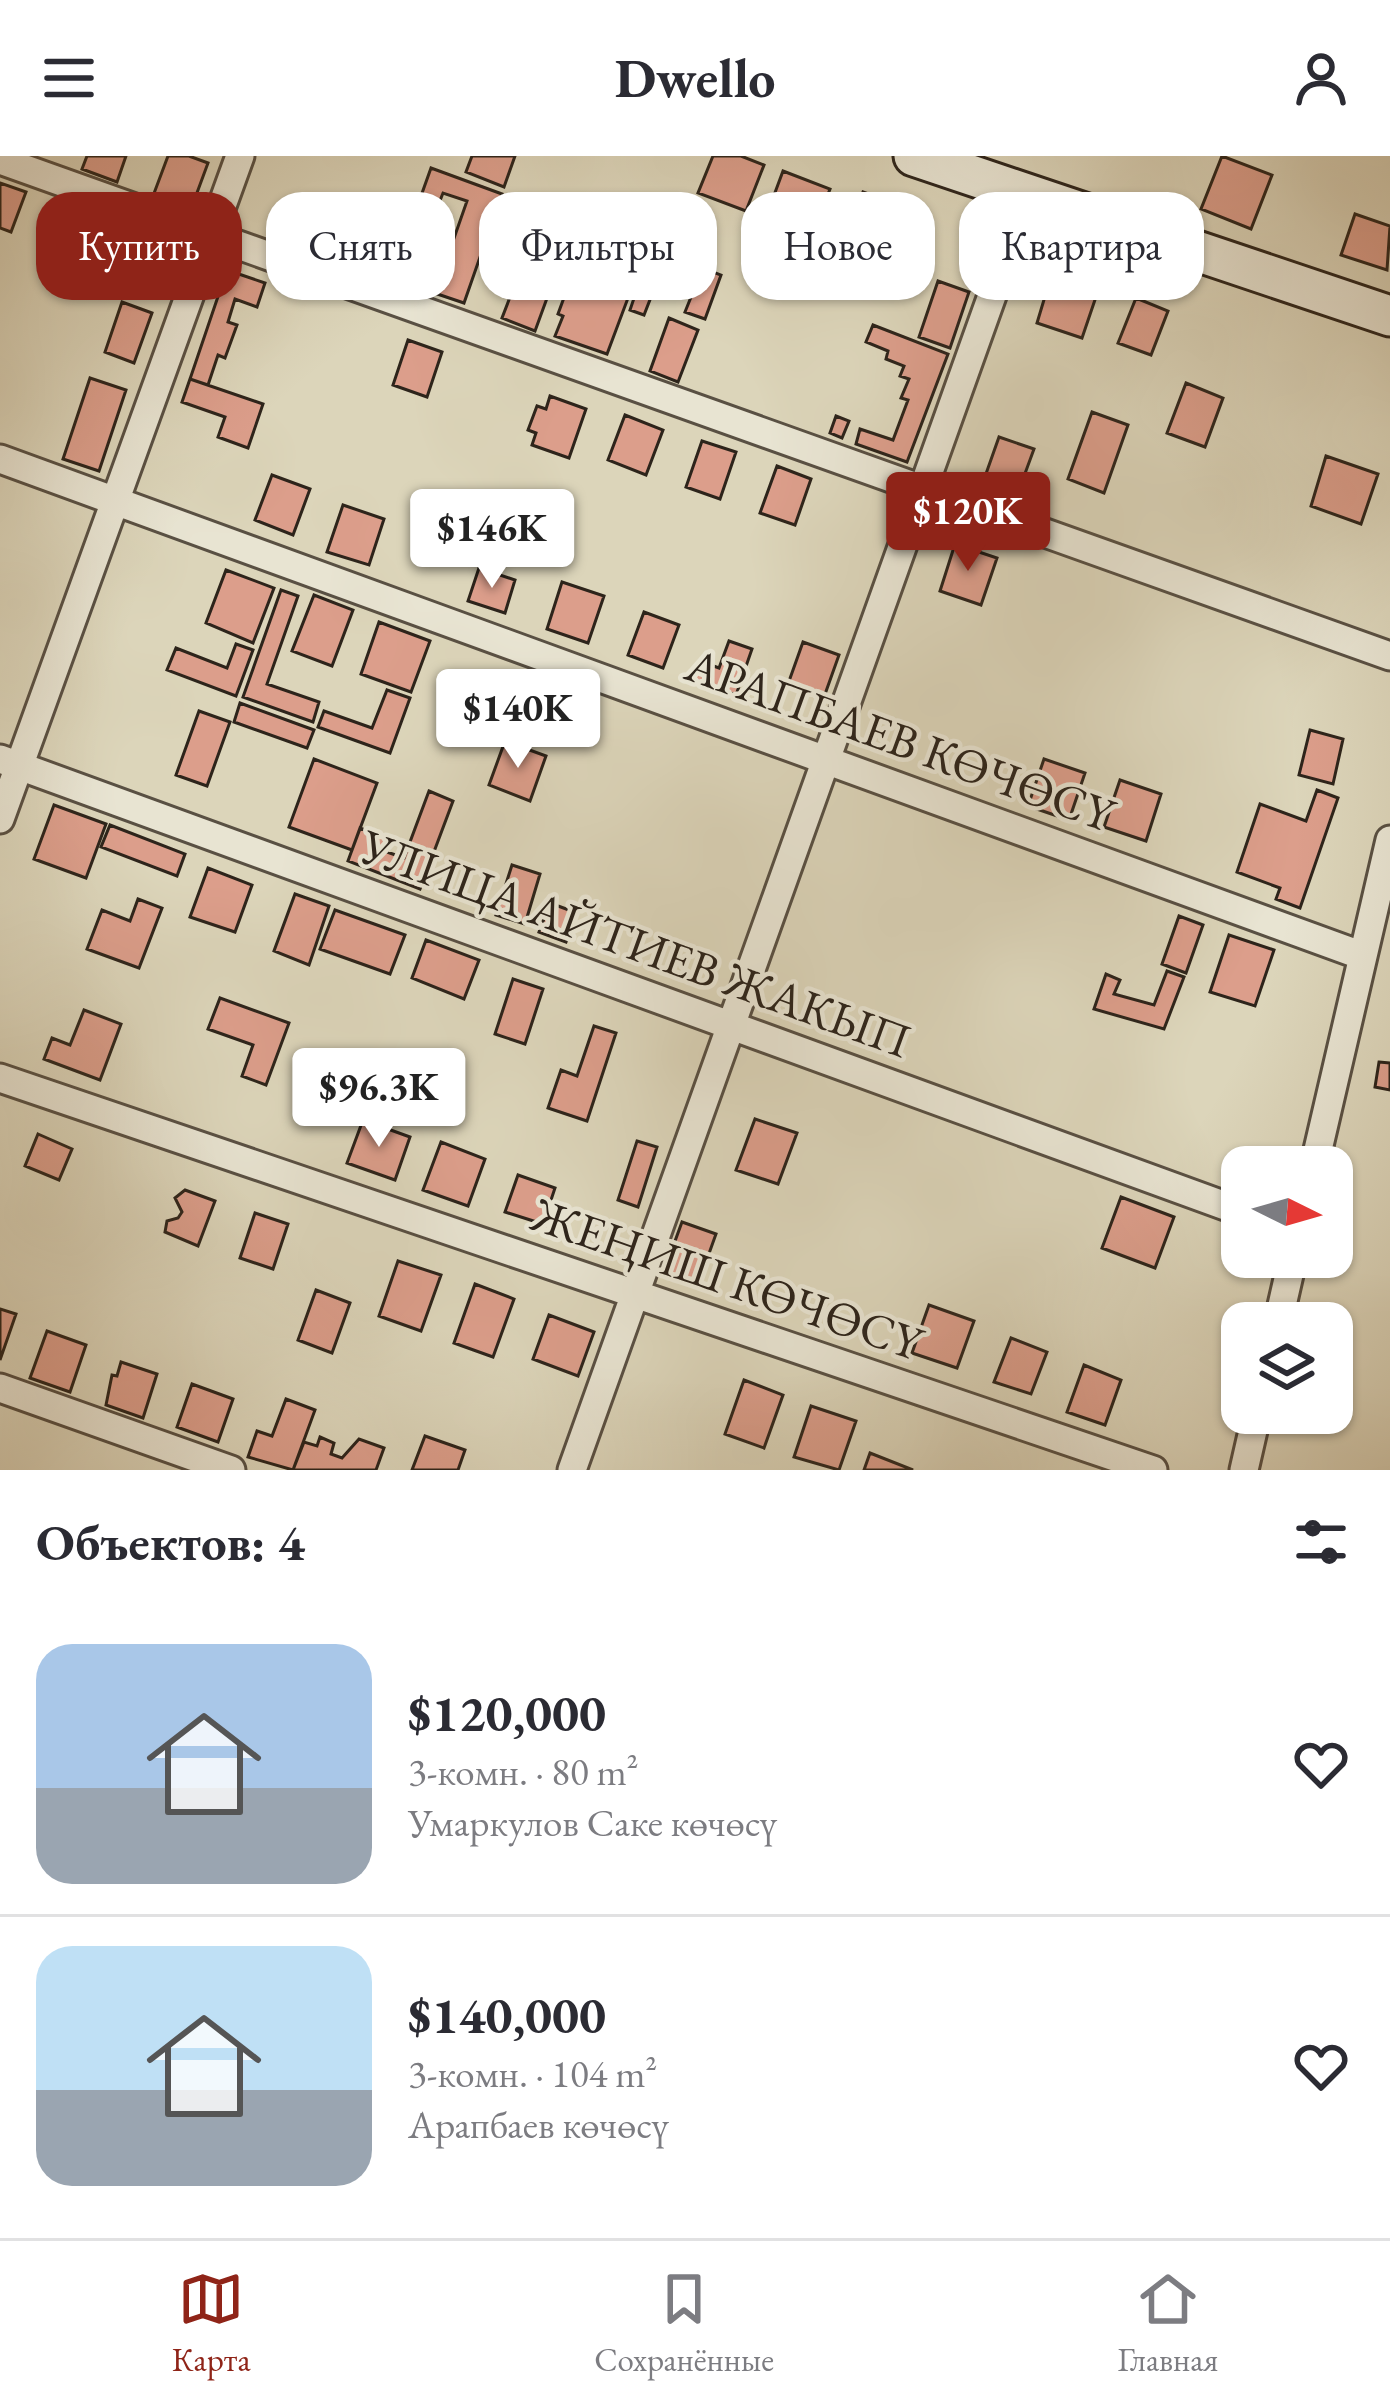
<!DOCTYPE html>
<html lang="ru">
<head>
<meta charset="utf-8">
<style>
  body { margin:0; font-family:"EB Garamond",serif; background:#f2f2f3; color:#2b2b33; height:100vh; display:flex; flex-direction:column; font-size:45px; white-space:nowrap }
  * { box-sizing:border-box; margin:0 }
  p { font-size:39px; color:#7c7c81 }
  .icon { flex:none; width:66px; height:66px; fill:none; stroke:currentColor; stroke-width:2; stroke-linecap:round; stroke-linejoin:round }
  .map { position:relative; height:1314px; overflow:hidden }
  .drawer { display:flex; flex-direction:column; background:#fff; flex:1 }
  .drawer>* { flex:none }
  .hud { position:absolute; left:36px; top:36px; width:1320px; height:108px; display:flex; gap:24px }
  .needle { width:78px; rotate:95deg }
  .controls { position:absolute; left:1221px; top:990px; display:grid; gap:24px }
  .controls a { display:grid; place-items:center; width:132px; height:132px; border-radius:24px; background:#fff; box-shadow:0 3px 9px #0004; font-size:60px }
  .price { position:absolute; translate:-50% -102px; padding:0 27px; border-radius:12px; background:#fff; color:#222; font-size:39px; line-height:78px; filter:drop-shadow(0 3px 6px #0008) }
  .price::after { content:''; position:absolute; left:50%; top:72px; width:36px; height:27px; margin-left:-18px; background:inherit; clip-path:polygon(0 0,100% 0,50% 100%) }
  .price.on { background:#8f2418; color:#fff }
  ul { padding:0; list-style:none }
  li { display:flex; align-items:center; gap:36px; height:300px; padding:0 36px }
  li+li { border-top:3px solid #e1e1e2 }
  li span { display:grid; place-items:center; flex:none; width:336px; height:240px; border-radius:36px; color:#555 }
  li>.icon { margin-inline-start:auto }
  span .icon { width:144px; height:144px; fill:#fffc; stroke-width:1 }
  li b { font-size:51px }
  h2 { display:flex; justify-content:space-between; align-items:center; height:144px; padding:0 36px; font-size:51px }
  .chip { padding:0 42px; border-radius:36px; background:#fff; box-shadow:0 3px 9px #0004; font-size:42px; line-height:108px }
  .chip.on { background:#8f2418; color:#fff }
  header { display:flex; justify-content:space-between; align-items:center; height:156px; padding:0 36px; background:#fff; font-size:54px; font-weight:700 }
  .menu { display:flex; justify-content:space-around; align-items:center; height:168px; border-top:3px solid #e1e1e2; background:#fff; font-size:33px; color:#7c7c81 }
  .menu a { display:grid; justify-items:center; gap:6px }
  .menu .on { color:#8f2418 }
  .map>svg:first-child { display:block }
  .building { fill:#dc9e8b; stroke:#2d241b; stroke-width:3 }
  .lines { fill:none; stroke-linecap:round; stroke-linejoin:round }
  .street-casing { stroke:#595043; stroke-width:33 }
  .secondary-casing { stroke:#2d241b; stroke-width:45 }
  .street { stroke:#e8e4d2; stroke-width:27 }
  .secondary { stroke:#e8e4d2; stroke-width:39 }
  .labels { text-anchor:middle; stroke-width:9; stroke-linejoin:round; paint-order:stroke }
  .street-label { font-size:48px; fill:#2d241b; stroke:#e8e4d2 }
</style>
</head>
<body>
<header><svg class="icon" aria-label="menu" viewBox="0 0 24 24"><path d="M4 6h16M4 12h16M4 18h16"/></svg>Dwello<svg class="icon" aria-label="person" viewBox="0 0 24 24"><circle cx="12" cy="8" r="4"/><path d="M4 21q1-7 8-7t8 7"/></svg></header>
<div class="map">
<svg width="1390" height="1314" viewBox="0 0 1390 1314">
  <rect width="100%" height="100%" fill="#dcd5ba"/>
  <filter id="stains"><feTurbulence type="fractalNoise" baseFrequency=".00167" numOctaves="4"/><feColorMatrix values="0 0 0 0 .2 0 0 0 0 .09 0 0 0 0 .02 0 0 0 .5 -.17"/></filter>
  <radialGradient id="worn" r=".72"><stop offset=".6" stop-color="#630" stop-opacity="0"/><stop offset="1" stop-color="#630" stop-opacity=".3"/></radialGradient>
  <!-- building -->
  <path class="building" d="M87,0H126L117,26L82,13Z
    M168,0H189L208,7L191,53L153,40Z
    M472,0H515L504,31L466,16Z
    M713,0H741L764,9L746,55L698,37Z
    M1222,0L1272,19L1251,73L1201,53Z
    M431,12L502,38L464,147L393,123L404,93L445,108L467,45L443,37L434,60L416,54Z
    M783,15L830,33L809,87L763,69Z
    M0,27L26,36L11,76L0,72Z
    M863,36L912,54L884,130L835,113Z
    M507,39L549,54L542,73L501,59Z
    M557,53L577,60L535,175L502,162L527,97L539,101Z
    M59,54L95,68L78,112L43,99Z
    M1355,58L1390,70L1387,114L1341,99Z
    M340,80L398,101L390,122L333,100Z
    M651,92L721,119L705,163L685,156L695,131L660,118L644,159L630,154Z
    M227,114L265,127L257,151L235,143L228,166L237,169L225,202L218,199L208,229L190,223Z
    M1052,117L1099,132L1082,182L1037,167Z
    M604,124L631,134L607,198L555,180L563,160L558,158L569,128L598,140Z
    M938,125L969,136L950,192L919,181Z
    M1136,142L1168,155L1151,199L1118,187Z
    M122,146L152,157L134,207L105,196Z
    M669,162L698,174L678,226L650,215Z
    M873,169L948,198L907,306L856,288L860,273L893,284L908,244L901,242L909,223L900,220L904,210L886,203L888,195L866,186Z
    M408,184L442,196L427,241L393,229Z
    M90,222L126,234L99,315L63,303Z
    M190,223L263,248L248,292L218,281L225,261L182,246Z
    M1186,227L1223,242L1205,291L1167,277Z
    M550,240L586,253L569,302L532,289L536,277L528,274L537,250L546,253Z
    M1092,256L1128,269L1104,337L1068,323Z
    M625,259L663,274L646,319L608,304Z
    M836,260L849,265L842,282L830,277Z
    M999,281L1034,293L1016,342L982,329Z
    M702,285L736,296L720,343L686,331Z
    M1326,300L1378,318L1361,368L1311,350Z
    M777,310L811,323L795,369L760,357Z
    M272,319L310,333L293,379L255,364Z
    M343,349L384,363L369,409L327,396Z
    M955,388L997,402L981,449L940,435Z
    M479,412L515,424L505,457L468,445Z
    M226,414L274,432L253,487L206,467Z
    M562,426L604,440L588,487L547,473Z
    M281,434L298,440L267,528L319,546L313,566L243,541Z
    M314,439L353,454L332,510L292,495Z
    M644,456L679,469L663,512L628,499Z
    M379,466L430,485L411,536L361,518Z
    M729,485L752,493L736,539L693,524L700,505L719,512Z
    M803,486L839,499L824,541L788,528Z
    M236,488L253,494L236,540L167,514L176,492L227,512Z
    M387,534L410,542L390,597L318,571L324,555L372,572Z
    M240,547L314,574L307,592L234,566Z
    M199,555L230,566L207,630L176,619Z
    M1310,574L1343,583L1333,628L1299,619Z
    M505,585L546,600L530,645L489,629Z
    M314,603L377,627L352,694L289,671Z
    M1044,603L1085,617L1069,664L1028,650Z
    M1120,624L1161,638L1146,685L1104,671Z
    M1317,634L1338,642L1300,752L1276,743L1280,732L1237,716L1260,648L1306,665Z
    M429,635L453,645L420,733L348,705L360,672L391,684L387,696L404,702Z
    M54,649L106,668L86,722L34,703Z
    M110,669L185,698L177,720L101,691Z
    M512,709L540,718L525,768L496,759Z
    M208,712L252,729L235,776L190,761Z
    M295,738L329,750L309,809L274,795Z
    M138,743L162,752L139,812L87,793L102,754L130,765Z
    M550,747L577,757L566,786L539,776Z
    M335,754L405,779L390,818L320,793Z
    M1179,760L1203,769L1186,817L1162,808Z
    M1229,779L1274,794L1255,850L1210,836Z
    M426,784L479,804L464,843L412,822Z
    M1167,815L1184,821L1164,873L1094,853L1106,818L1120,824L1114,838L1154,849Z
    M513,823L543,833L525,888L495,878Z
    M220,842L289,867L266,929L242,920L253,889L208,873Z
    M84,854L121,868L100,924L44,903L52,882L70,889Z
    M594,870L616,877L587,965L548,952L561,914L577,920Z
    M1379,906L1390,907V934L1375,931Z
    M755,963L797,977L778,1028L736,1014Z
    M363,964L410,981L395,1024L347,1007Z
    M38,978L72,993L59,1024L25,1010Z
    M637,985L657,991L638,1051L618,1044Z
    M441,986L485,1003L468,1050L423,1034Z
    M518,1019L555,1032L543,1068L505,1056Z
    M185,1034L215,1045L198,1090L165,1076L167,1065L178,1062L182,1056L175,1042Z
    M1121,1041L1174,1061L1155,1112L1102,1092Z
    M255,1057L288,1068L273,1113L240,1102Z
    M682,1066L716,1078L697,1131L663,1118Z
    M398,1105L441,1119L421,1175L379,1160Z
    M475,1128L514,1143L493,1201L454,1187Z
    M316,1134L350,1147L332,1197L298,1184Z
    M929,1149L974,1165L957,1212L912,1197Z
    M0,1153L16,1158L0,1204Z
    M549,1159L594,1176L578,1220L533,1203Z
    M47,1175L86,1189L70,1236L30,1222Z
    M1011,1182L1047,1196L1031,1238L994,1226Z
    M121,1206L157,1218L143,1262L106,1249L112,1219L117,1220Z
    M1084,1209L1121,1224L1105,1269L1067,1256Z
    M744,1224L783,1239L764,1292L725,1278Z
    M192,1228L233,1243L218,1286L177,1271Z
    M286,1243L315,1254L293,1314L248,1301L257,1275L272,1280Z
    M811,1250L856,1265L839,1314L794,1301Z
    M425,1280L465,1294L458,1314H412Z
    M320,1281L334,1287L331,1298L342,1302L359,1283L384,1292L376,1314H293L304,1286L317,1290Z
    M870,1297L913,1314H864Z"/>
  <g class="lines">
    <!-- street casing -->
    <g class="street-casing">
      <path id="street" d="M0,4L1390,500
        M0,303L1363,800
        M0,603L1242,1056
        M0,663L240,0
        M0,922L1153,1314
        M1314,1011L1390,684
        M1278,1167L1293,1101
        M0,1232L231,1314
        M572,1314L1028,39
        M1244,1314L1257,1257"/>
    </g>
    <!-- secondary casing -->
    <g class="secondary-casing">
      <path id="secondary" d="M914,0L1390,160"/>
    </g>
    <!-- street -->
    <use href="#street" class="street"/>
    <!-- secondary -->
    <use href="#secondary" class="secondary"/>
  </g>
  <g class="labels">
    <!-- street labels -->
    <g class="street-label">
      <text transform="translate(900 583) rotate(20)" y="17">АРАПБАЕВ КӨЧӨСҮ</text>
      <text transform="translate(636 787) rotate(20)" y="17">УЛИЦА АЙТИЕВ ЖАКЫП</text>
      <text transform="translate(727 1122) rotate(19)" y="17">ЖЕҢИШ КӨЧӨСҮ</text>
    </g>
  </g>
  <rect width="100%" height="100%" filter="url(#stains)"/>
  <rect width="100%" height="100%" fill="url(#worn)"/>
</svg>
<div class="controls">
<a><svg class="needle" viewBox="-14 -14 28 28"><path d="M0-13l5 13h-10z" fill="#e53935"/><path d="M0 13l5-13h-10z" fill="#7c7c81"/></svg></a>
<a><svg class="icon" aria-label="layers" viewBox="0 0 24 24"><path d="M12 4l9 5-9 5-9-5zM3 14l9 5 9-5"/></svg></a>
</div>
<b class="price on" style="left:968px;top:418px">$120K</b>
<b class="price" style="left:492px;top:435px">$146K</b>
<b class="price" style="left:518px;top:615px">$140K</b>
<b class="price" style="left:379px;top:994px">$96.3K</b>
<div class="hud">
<a class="chip on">Купить</a>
<a class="chip">Снять</a>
<a class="chip">Фильтры</a>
<a class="chip">Новое</a>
<a class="chip">Квартира</a>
</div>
</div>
<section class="drawer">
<h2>Объектов: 4<svg class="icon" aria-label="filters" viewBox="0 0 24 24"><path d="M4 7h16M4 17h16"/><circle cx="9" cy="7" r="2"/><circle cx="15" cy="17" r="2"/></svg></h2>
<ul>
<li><span style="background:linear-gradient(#a9c7e8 60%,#9aa5b1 0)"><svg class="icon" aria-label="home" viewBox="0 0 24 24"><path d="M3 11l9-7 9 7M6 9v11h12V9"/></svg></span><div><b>$120,000</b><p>3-комн. · 80 m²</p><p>Умаркулов Саке көчөсү</p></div><svg class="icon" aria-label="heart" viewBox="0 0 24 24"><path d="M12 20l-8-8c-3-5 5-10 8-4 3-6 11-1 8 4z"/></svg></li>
<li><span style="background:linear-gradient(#bfe0f5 60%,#9aa5b1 0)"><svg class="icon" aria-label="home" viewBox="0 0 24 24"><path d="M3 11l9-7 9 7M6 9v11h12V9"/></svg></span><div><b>$140,000</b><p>3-комн. · 104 m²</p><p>Арапбаев көчөсү</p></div><svg class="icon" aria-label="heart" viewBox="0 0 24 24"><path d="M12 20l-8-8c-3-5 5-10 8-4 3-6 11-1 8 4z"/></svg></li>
</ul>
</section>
<nav class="menu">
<a class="on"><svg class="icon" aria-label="map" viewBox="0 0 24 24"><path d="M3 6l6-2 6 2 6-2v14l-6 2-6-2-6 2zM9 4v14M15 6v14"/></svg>Карта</a>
<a><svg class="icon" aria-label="saved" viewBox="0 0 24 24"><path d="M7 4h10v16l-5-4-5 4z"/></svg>Сохранённые</a>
<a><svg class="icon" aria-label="home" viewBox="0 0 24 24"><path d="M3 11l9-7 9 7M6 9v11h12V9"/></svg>Главная</a>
</nav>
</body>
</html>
